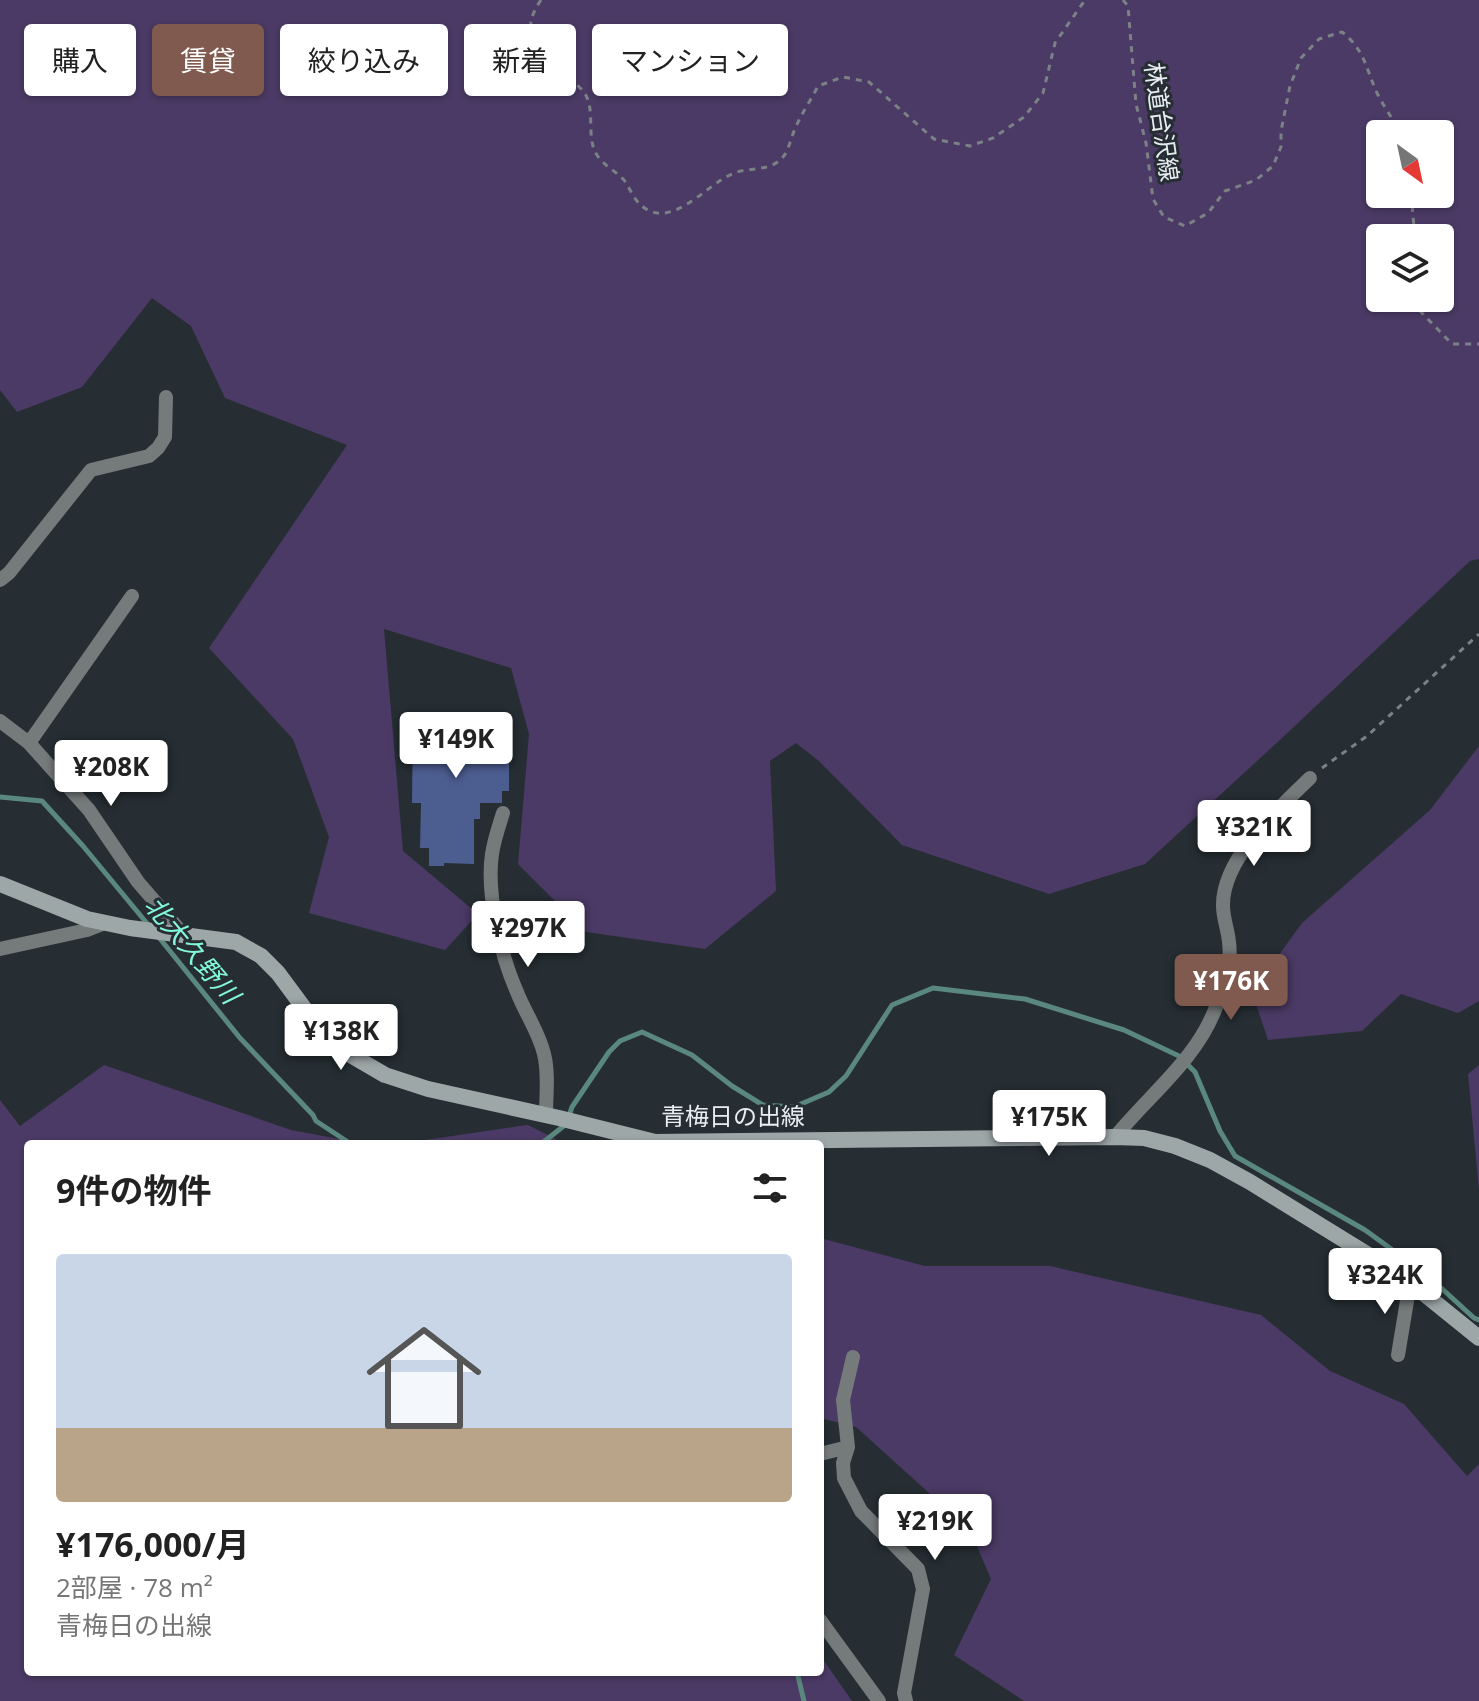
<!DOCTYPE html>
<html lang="ja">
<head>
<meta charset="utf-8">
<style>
  body { margin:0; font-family:"Open Sans","Noto Sans JP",sans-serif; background:#f6f6f6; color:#222; height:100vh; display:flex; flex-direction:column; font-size:30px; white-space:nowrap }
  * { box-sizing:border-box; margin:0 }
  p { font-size:26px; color:#767676 }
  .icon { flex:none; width:44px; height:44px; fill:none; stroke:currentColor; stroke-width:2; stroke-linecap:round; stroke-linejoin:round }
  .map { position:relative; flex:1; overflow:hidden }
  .side { position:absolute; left:24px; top:1140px; width:800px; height:536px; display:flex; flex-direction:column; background:#fff; border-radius:8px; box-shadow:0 2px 6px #0004 }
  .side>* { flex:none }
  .guide { position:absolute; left:24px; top:24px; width:800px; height:72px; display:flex; gap:16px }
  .needle { width:52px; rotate:147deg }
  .buttons { position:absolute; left:1366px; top:120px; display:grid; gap:16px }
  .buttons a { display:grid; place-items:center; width:88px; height:88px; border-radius:8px; background:#fff; box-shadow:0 2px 6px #0004; font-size:40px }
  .price { position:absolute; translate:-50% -68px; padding:0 18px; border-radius:8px; background:#fff; color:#222; font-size:26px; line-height:52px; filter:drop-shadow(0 2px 4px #0008) }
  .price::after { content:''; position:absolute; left:50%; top:48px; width:24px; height:18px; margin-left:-12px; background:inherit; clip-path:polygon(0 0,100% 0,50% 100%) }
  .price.active { background:#805a4f; color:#fff }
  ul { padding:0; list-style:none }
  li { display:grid; align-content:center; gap:16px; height:424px; padding:0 32px }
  li span { display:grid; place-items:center; height:248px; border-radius:8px; color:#555 }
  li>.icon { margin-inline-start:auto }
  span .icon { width:144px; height:144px; fill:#fffc; stroke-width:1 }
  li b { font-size:34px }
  h2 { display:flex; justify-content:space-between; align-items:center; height:96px; padding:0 32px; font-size:34px }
  .tag { padding:0 28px; border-radius:8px; background:#fff; box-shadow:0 2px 6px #0004; font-size:28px; line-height:72px }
  .tag.active { background:#805a4f; color:#fff }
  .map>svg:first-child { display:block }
  .green { fill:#4b3a65; fill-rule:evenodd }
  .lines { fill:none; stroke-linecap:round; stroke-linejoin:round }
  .stream { stroke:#5a877e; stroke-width:5 }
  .building { fill:#4c5d90 }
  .path { stroke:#7b8286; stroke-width:3; stroke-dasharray:6 6; stroke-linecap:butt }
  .street { stroke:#757a7b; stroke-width:14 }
  .secondary { stroke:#9ea7a8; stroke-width:16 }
  .labels { text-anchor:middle; stroke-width:6; stroke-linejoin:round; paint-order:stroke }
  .street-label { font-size:24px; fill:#e7edf0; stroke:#262e33 }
  .water-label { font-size:26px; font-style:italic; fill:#83f7d9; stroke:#262e33 }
</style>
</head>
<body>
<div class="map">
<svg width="1479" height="1701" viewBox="0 0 1479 1701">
  <rect width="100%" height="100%" fill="#262e33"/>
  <!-- green -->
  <path class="green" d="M0,0H1479V559L1470,561L1282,738L1145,864L1049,894L902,845L819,761L796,743L770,761L776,891L705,949L586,932L518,864L529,734L511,668L384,629L403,851L478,914L445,950L309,913L329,837L293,739L209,648L347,445L225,398L191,326L152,298L82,387L17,412L0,390ZM1440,134V194H1380V134ZM1440,238V298H1380V238Z
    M1479,746V1001L1458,1013L1401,994L1362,1031L1268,1040L1252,992L1302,923L1430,810Z
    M104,1065L291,1130L366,1144H28V1672H820V1655L852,1701H0V1100L20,1126Z
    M1479,1065V1190L1468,1074Z
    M528,1125L565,1144H398L527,1125Z
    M820,1238L925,1266H1050L1261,1315L1330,1371L1404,1404L1467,1476L1479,1464V1701H1024L954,1655L991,1579L970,1530L856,1427L820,1418Z"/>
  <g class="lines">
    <!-- stream -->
    <path class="stream" d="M0,797L42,801L83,846L150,927
      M157,935L240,1038L313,1115L316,1121L351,1144
      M569,1116L572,1107L609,1052L620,1041L642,1032L692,1055L732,1086L763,1105L794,1107L829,1092L846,1076L892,1005L933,988L1025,999L1124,1030L1179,1056L1195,1072L1220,1131L1235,1156L1365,1230L1427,1275L1474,1318L1479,1320
      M448,1144H484
      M541,1144L565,1125
      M797,1672L804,1701"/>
  </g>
  <!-- building -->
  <path class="building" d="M413,714H482V720L505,722V727H509V791H502V803H480V819H474V864L444,863V866H429V848H420L421,803H412Z"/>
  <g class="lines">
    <!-- path -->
    <path class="path" d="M541,0C522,26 530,49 553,69C562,76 576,82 583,91C597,108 585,137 597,155C604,166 616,171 624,180C629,187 632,195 637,201C667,236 704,186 732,174C749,166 769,173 783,157C789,150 791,137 795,129C801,114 811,100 818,86L843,77L869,82L934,139L970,146L993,138L1024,117L1043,93L1055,43L1085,0
      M1123,0L1128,6L1136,104L1146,143L1153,199L1164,217L1185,226L1208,213L1225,191L1256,180L1273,166L1281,147V131L1290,86L1301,58L1319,39L1342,32C1365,50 1366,69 1377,93C1384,107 1394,120 1400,134
      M1411,194L1415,238
      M1418,298L1421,312L1452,344H1479
      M1322,768L1367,736L1479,634"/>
    <!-- street -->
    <path class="street" d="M0,580L9,573L91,470L149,456L158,448L165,437L166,397
      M0,721L29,743L89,810L138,882L183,934
      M29,743L132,596
      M503,813C499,826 494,840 492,854C486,894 501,956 517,992C525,1013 539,1032 544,1054C549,1073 546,1096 546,1115
      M0,949L87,930L105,923
      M1115,1137C1149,1095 1197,1059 1216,1007C1224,987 1232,964 1229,942C1228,930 1223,918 1223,906C1222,859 1278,809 1310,778
      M1398,1355L1410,1283
      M848,1447L843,1463L844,1478L861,1511L918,1569L923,1589L904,1693L906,1701
      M820,1454L848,1447L843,1400L853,1357
      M820,1620L879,1701"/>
    <!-- secondary -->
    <path class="secondary" d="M0,884L87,919L130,928L236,942L261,956L278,973L318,1027L331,1039L349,1054L385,1075L428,1089L559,1118L655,1142L1115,1137L1144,1138L1175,1146L1210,1160L1250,1182L1401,1275L1479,1338"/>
  </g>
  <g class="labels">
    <!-- street labels -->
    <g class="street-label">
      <text transform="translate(1161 122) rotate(82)" y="8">林道台沢線</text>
      <text x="733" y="1125">青梅日の出線</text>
    </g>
    <!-- water labels -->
    <g class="water-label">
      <text transform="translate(192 950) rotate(50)" y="9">北大久野川</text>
    </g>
  </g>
</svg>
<div class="buttons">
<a><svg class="needle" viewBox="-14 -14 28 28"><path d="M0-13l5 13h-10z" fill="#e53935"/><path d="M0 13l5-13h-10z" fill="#767676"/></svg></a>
<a><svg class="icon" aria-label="layers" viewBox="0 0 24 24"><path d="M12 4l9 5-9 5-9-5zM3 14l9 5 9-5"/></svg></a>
</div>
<b class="price" style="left:456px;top:780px">¥149K</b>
<b class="price" style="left:111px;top:808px">¥208K</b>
<b class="price" style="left:1254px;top:868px">¥321K</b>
<b class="price" style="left:528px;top:969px">¥297K</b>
<b class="price active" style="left:1231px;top:1022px">¥176K</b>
<b class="price" style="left:341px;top:1072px">¥138K</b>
<b class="price" style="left:1049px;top:1158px">¥175K</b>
<b class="price" style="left:1385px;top:1316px">¥324K</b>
<b class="price" style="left:935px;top:1562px">¥219K</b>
<div class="guide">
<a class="tag">購入</a>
<a class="tag active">賃貸</a>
<a class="tag">絞り込み</a>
<a class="tag">新着</a>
<a class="tag">マンション</a>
</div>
<section class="side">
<h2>9件の物件<svg class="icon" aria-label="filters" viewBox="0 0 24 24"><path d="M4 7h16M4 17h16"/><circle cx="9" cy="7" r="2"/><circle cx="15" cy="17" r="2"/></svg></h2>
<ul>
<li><span style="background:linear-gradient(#c9d6e8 70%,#b9a48a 0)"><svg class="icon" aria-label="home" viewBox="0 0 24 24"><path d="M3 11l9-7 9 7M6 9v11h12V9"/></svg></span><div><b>¥176,000/月</b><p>2部屋 · 78 m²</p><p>青梅日の出線</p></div></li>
</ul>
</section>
</div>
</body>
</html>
